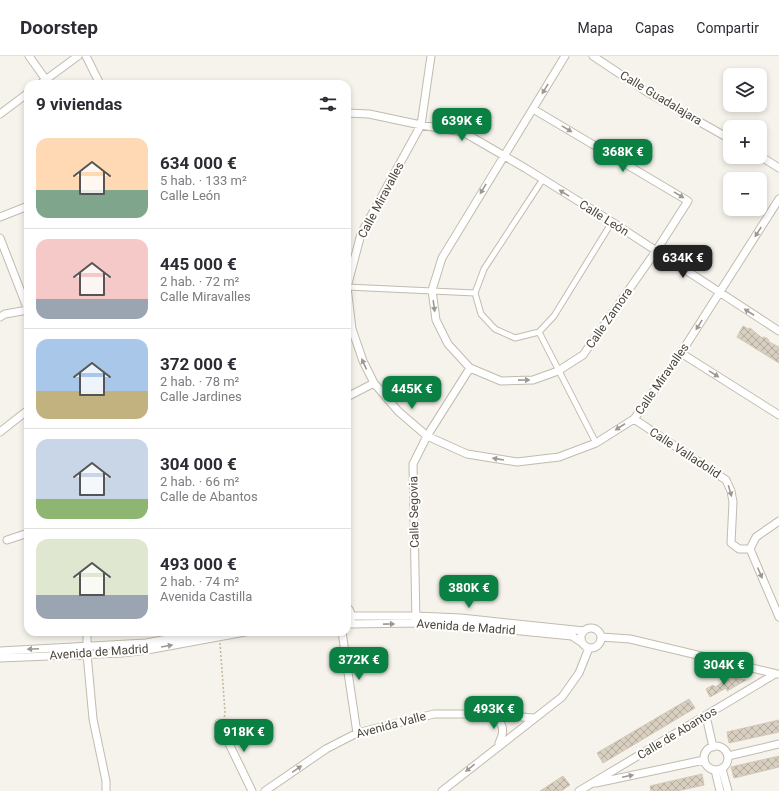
<!DOCTYPE html>
<html lang="es">
<head>
<meta charset="utf-8">
<style>
  body { margin:0; font-family:Roboto,sans-serif; background:#f2f2f3; color:#2b2b33; height:100vh; display:flex; flex-direction:column; font-size:15px; white-space:nowrap }
  * { box-sizing:border-box; margin:0 }
  p { font-size:13px; color:#7c7c81 }
  .icon { flex:none; width:22px; height:22px; fill:none; stroke:currentColor; stroke-width:2; stroke-linecap:round; stroke-linejoin:round }
  .map { position:relative; flex:1; overflow:hidden }
  .drawer { position:absolute; left:24px; top:24px; width:327px; height:556px; display:flex; flex-direction:column; background:#fff; border-radius:12px; box-shadow:0 2px 6px #0003 }
  .drawer>* { flex:none }
  .fabs { position:absolute; left:723px; top:12px; display:grid; gap:8px }
  .fabs a { display:grid; place-items:center; width:44px; height:44px; border-radius:8px; background:#fff; box-shadow:0 2px 6px #0003; font-size:20px }
  .price { position:absolute; translate:-50% -34px; padding:0 9px; border-radius:8px; background:#0b8043; color:#fff; font-size:13px; line-height:26px; filter:drop-shadow(0 1px 2px #0008) }
  .price::after { content:''; position:absolute; left:50%; top:24px; width:12px; height:9px; margin-left:-6px; background:inherit; clip-path:polygon(0 0,100% 0,50% 100%) }
  .price.current { background:#222; color:#fff }
  ul { padding:0; list-style:none }
  li { display:flex; align-items:center; gap:12px; height:100px; padding:0 12px }
  li+li { border-top:1px solid #e1e1e2 }
  li span { display:grid; place-items:center; flex:none; width:112px; height:80px; border-radius:12px; color:#555 }
  li>.icon { margin-inline-start:auto }
  span .icon { width:48px; height:48px; fill:#fffc; stroke-width:1 }
  li b { font-size:17px }
  h2 { display:flex; justify-content:space-between; align-items:center; height:48px; padding:0 12px; font-size:17px }
  header { display:flex; align-items:center; gap:24px; box-sizing:border-box; height:56px; padding:0 20px; background:#fff; border-bottom:1px solid #e1e1e2 }
  header strong { font-size:19px }
  nav { display:flex; gap:22px; margin-inline-start:auto; font-size:14px }
  .map>svg:first-child { display:block }
  .building { fill:url(#building-cross-hatch); stroke:#d3c7b4 }
  .lines { fill:none; stroke-linecap:round; stroke-linejoin:round }
  .pedestrian-casing { stroke:#c2bbae; stroke-width:7 }
  .minor-casing { stroke:#c2bbae; stroke-width:9 }
  .path { stroke:#c4b79f; stroke-width:1.5; stroke-dasharray:2 2; stroke-linecap:butt }
  .pedestrian { stroke:#fff; stroke-width:5 }
  .minor { stroke:#fff; stroke-width:7 }
  .oneway { fill:#9c9892 }
  .labels { text-anchor:middle; stroke-width:4; stroke-linejoin:round; paint-order:stroke }
  .street-label { font-size:12px; fill:#4b4439; stroke:#fff }
</style>
</head>
<body>
<header>
<strong>Doorstep</strong>
<nav><a>Mapa</a><a>Capas</a><a>Compartir</a></nav>
</header>
<div class="map">
<svg width="779" height="735" viewBox="0 0 779 735">
  <defs>
    <pattern id="building-cross-hatch" width="8" height="8" patternUnits="userSpaceOnUse"><rect width="8" height="8" fill="#d8cfc1"/><path d="M0 0l8 8M0 8l8-8" fill="none" stroke="#b1aa9e"/></pattern>
  </defs>
  <rect width="100%" height="100%" fill="#f6f3ec"/>
  <!-- building -->
  <path class="building" d="M743,270L748,273L750,272L762,282L764,281L768,283L769,286L779,291V307L737,281Z
    M731,621L746,624L727,635L726,632L710,641L706,633L713,629L715,631Z
    M689,643L695,652L603,707L597,697Z
    M779,664V676L729,687L727,676Z
    M779,700V711L734,722L731,711Z
    M702,718L704,729L677,735H651L650,730Z
    M563,720L570,729L561,735H540Z"/>
  <g class="lines">
    <!-- pedestrian casing -->
    <g class="pedestrian-casing">
      <path id="pedestrian" d="M543,123L484,213L475,237L481,258L495,273L515,282L539,276L554,260L612,166
        M347,231L475,237
        M539,276L596,387"/>
    </g>
    <!-- minor casing -->
    <g class="minor-casing">
      <path id="minor" d="M29,0L46,24
        M86,0L100,28
        M431,0L421,69L361,178L347,231L352,273L363,305L374,327L398,355L427,380L467,398L517,406L559,401L596,387L634,363L681,297L779,143
        M593,0L647,36L730,83
        M40,28L78,0
        M533,53L688,145L656,195L583,299L558,315L533,324L501,325L470,312L448,288L436,264L432,234L442,202L565,0
        M347,57L369,58L421,69L463,76L525,112L612,166L779,275
        M0,58L28,37
        M760,100L779,112
        M0,161L28,150
        M0,182L28,254
        M0,261L5,258L28,254
        M681,297L779,359
        M347,341L374,327
        M634,363L726,424L731,435L733,446L731,487L739,493H750
        M0,376L28,354
        M779,465L756,481L750,493L779,561
        M7,484L28,477
        M347,551C351,555 352,559 351,565
        M352,560H416L461,562L584,575
        M416,567L413,408L427,380L470,312
        M350,568L416,567L461,569L572,580L581,586
        M581 582a10 10 0 1 1 20 0a10 10 0 1 1-20 0Z
        M87,576V598L93,663L106,725V735
        M342,576L357,677
        M601,581L630,583L777,618
        M0,595L146,587L206,576
        M0,602L122,597L147,594L245,576
        M492,659C504,667 505,675 499,687
        M706,660L713,691
        M219,667L252,735
        M704 702a12 12 0 1 1 24 0a12 12 0 1 1-24 0Z
        M728,700L779,688
        M722,713L728,735
        M715,714L720,735
        M596,727L704,704
        M265,735L326,693L357,677L434,658H490L533,662
        M442,735L562,641L579,617L589,592
        M579,735L775,618"/>
    </g>
    <!-- path -->
    <path class="path" d="M220,587L225,656L224,663"/>
    <!-- pedestrian -->
    <use href="#pedestrian" class="pedestrian"/>
    <!-- minor -->
    <use href="#minor" class="minor"/>
  </g>
  <!-- one-way arrows -->
  <defs><path id="oneway-solid" d="M-6-.8H1V-3.2L6.5 0L1 3.2V.8H-6Z"/></defs>
  <g class="oneway">
    <use href="#oneway-solid" transform="translate(545 33) rotate(121)"/>
    <use href="#oneway-solid" transform="translate(567 73) rotate(31)"/>
    <use href="#oneway-solid" transform="translate(483 133) rotate(121)"/>
    <use href="#oneway-solid" transform="translate(564 137) rotate(-148)"/>
    <use href="#oneway-solid" transform="translate(679 139) rotate(31)"/>
    <use href="#oneway-solid" transform="translate(758 176) rotate(123)"/>
    <use href="#oneway-solid" transform="translate(434 250) rotate(82)"/>
    <use href="#oneway-solid" transform="translate(749 256) rotate(-147)"/>
    <use href="#oneway-solid" transform="translate(699 269) rotate(122)"/>
    <use href="#oneway-solid" transform="translate(364 308) rotate(-115)"/>
    <use href="#oneway-solid" transform="translate(714 318) rotate(32)"/>
    <use href="#oneway-solid" transform="translate(524 324) rotate(-1)"/>
    <use href="#oneway-solid" transform="translate(620 371) rotate(147)"/>
    <use href="#oneway-solid" transform="translate(498 403) rotate(-171)"/>
    <use href="#oneway-solid" transform="translate(730 435) rotate(74)"/>
    <use href="#oneway-solid" transform="translate(760 517) rotate(67)"/>
    <use href="#oneway-solid" transform="translate(389 568) rotate(-1)"/>
    <use href="#oneway-solid" transform="translate(167 590) rotate(-10)"/>
    <use href="#oneway-solid" transform="translate(33 593) rotate(177)"/>
    <use href="#oneway-solid" transform="translate(470 712) rotate(141)"/>
    <use href="#oneway-solid" transform="translate(297 713) rotate(-35)"/>
    <use href="#oneway-solid" transform="translate(628 720) rotate(-12)"/>
  </g>
  <g class="labels">
    <!-- street labels -->
    <g class="street-label">
      <text transform="translate(661 42) rotate(31)" y="4">Calle Guadalajara</text>
      <text transform="translate(381 144) rotate(-62)" y="4">Calle Miravalles</text>
      <text transform="translate(604 162) rotate(32)" y="4">Calle León</text>
      <text transform="translate(609 262) rotate(-55)" y="4">Calle Zamora</text>
      <text transform="translate(662 323) rotate(-55)" y="4">Calle Miravalles</text>
      <text transform="translate(685 397) rotate(33)" y="4">Calle Valladolid</text>
      <text transform="translate(414 456) rotate(-91)" y="4">Calle Segovia</text>
      <text transform="translate(466 571) rotate(4)" y="4">Avenida de Madrid</text>
      <text transform="translate(99 596) rotate(-4)" y="4">Avenida de Madrid</text>
      <text transform="translate(391 669) rotate(-15)" y="4">Avenida Valle</text>
      <text transform="translate(677 677) rotate(-31)" y="4">Calle de Abantos</text>
    </g>
  </g>
</svg>
<div class="fabs">
<a><svg class="icon" aria-label="layers" viewBox="0 0 24 24"><path d="M12 4l9 5-9 5-9-5zM3 14l9 5 9-5"/></svg></a>
<a>+</a>
<a>−</a>
</div>
<b class="price" style="left:462px;top:86px">639K €</b>
<b class="price" style="left:623px;top:117px">368K €</b>
<b class="price current" style="left:683px;top:223px">634K €</b>
<b class="price" style="left:412px;top:354px">445K €</b>
<b class="price" style="left:469px;top:553px">380K €</b>
<b class="price" style="left:359px;top:625px">372K €</b>
<b class="price" style="left:724px;top:630px">304K €</b>
<b class="price" style="left:494px;top:674px">493K €</b>
<b class="price" style="left:244px;top:697px">918K €</b>
<section class="drawer">
<h2>9 viviendas<svg class="icon" aria-label="filters" viewBox="0 0 24 24"><path d="M4 7h16M4 17h16"/><circle cx="9" cy="7" r="2"/><circle cx="15" cy="17" r="2"/></svg></h2>
<ul>
<li><span style="background:linear-gradient(#ffd9b3 65%,#7fa58c 0)"><svg class="icon" aria-label="home" viewBox="0 0 24 24"><path d="M3 11l9-7 9 7M6 9v11h12V9"/></svg></span><div><b>634 000 €</b><p>5 hab. · 133 m²</p><p>Calle León</p></div></li>
<li><span style="background:linear-gradient(#f6c9c9 75%,#9aa5b1 0)"><svg class="icon" aria-label="home" viewBox="0 0 24 24"><path d="M3 11l9-7 9 7M6 9v11h12V9"/></svg></span><div><b>445 000 €</b><p>2 hab. · 72 m²</p><p>Calle Miravalles</p></div></li>
<li><span style="background:linear-gradient(#a9c7e8 65%,#c2b280 0)"><svg class="icon" aria-label="home" viewBox="0 0 24 24"><path d="M3 11l9-7 9 7M6 9v11h12V9"/></svg></span><div><b>372 000 €</b><p>2 hab. · 78 m²</p><p>Calle Jardines</p></div></li>
<li><span style="background:linear-gradient(#c9d6e8 75%,#8fb573 0)"><svg class="icon" aria-label="home" viewBox="0 0 24 24"><path d="M3 11l9-7 9 7M6 9v11h12V9"/></svg></span><div><b>304 000 €</b><p>2 hab. · 66 m²</p><p>Calle de Abantos</p></div></li>
<li><span style="background:linear-gradient(#dfe7d0 70%,#9aa5b1 0)"><svg class="icon" aria-label="home" viewBox="0 0 24 24"><path d="M3 11l9-7 9 7M6 9v11h12V9"/></svg></span><div><b>493 000 €</b><p>2 hab. · 74 m²</p><p>Avenida Castilla</p></div></li>
</ul>
</section>
</div>
</body>
</html>
